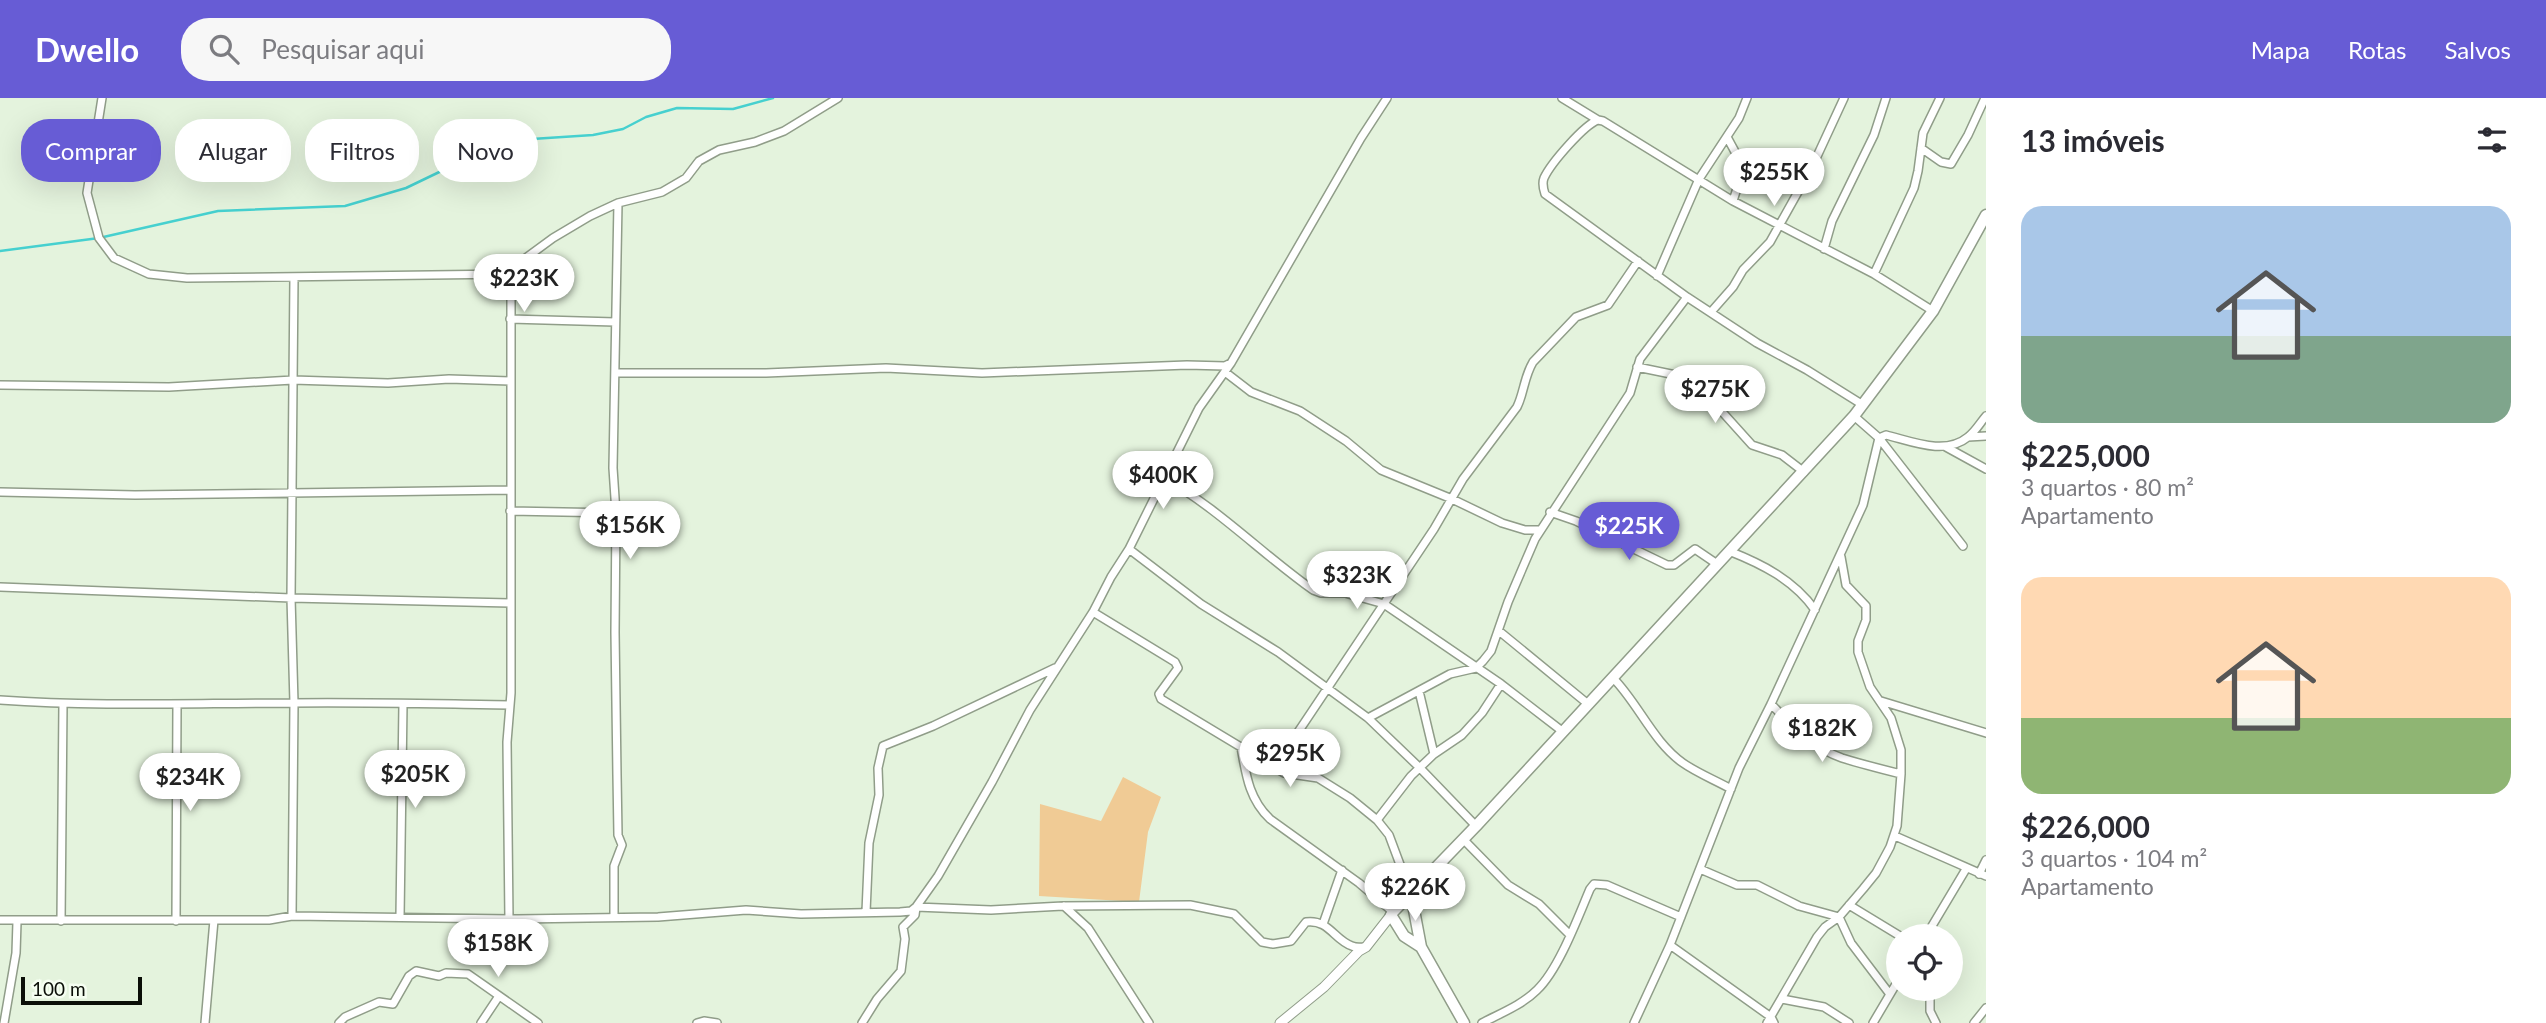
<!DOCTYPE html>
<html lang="pt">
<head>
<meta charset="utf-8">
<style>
  body { margin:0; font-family:Lato,sans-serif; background:#f7f7f7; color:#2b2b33; height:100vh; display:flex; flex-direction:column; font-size:26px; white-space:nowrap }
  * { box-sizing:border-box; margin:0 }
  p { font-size:23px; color:#7c7c81 }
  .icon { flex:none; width:38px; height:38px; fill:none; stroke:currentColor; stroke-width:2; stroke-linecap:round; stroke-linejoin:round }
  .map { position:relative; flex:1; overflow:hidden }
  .drawer { display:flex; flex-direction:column; background:#fff; width:560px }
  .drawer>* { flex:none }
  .hud { position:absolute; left:21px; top:21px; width:665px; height:63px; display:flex; gap:14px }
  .controls { position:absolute; left:1886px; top:826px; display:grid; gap:14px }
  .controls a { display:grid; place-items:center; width:77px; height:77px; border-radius:50%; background:#fff; box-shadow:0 7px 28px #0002; font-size:35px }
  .scale { position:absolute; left:21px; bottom:18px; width:121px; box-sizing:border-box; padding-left:7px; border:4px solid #0a0e07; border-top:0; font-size:19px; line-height:24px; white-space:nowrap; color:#0a0e07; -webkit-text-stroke:5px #f5fef1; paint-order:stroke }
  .price { position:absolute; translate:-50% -60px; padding:0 16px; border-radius:24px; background:#fff; color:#222; font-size:23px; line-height:46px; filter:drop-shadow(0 2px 4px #0008) }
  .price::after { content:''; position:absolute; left:50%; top:42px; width:21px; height:16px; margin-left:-10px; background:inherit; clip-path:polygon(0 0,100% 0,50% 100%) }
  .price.selected { background:#675cd5; color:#fff }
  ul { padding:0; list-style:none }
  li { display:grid; align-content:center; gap:14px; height:371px; padding:0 35px }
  li span { display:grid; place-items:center; height:217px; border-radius:21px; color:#555 }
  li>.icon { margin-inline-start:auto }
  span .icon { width:126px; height:126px; fill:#fffc; stroke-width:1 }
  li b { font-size:30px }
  h2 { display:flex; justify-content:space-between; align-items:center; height:84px; padding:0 35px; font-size:30px }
  .chip { padding:0 24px; border-radius:28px; background:#fff; box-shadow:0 7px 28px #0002; font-size:24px; line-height:63px }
  .chip.selected { background:#675cd5; color:#fff }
  header { display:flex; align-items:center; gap:42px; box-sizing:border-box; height:98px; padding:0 35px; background:#675cd5; color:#fff }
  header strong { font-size:33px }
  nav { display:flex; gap:38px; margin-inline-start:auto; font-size:24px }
  .search { width:490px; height:63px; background:#f7f7f7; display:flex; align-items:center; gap:18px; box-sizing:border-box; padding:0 24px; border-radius:28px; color:#7c7c81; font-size:26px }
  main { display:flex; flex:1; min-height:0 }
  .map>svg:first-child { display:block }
  .green { fill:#f0cb95 }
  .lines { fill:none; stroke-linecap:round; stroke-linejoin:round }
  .stream { stroke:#46d0cf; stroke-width:2.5 }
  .minor-casing { stroke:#909d89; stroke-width:10 }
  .tertiary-casing { stroke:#909d89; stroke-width:11 }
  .secondary-casing { stroke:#909d89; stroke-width:13 }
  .minor { stroke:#fff; stroke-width:7 }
  .tertiary { stroke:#fff; stroke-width:9 }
  .secondary { stroke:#fff; stroke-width:10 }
</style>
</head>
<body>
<header>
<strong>Dwello</strong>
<div class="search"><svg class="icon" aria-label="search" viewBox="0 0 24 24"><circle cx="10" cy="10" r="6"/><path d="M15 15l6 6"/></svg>Pesquisar aqui</div>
<nav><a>Mapa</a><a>Rotas</a><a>Salvos</a></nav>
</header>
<main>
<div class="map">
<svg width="1986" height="925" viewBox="0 0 1986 925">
  <rect width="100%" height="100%" fill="#e4f3dd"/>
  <!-- green -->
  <path class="green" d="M1123,679L1161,699L1148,734L1139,804L1039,798L1040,706L1101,723Z"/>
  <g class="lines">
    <!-- stream -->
    <path class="stream" d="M0,153L99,140L218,113L345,108L406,90L483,53L532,41L593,37L623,31L646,19L677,10L733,11L773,0"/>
    <!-- minor casing -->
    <g class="minor-casing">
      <path id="minor" d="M102,0L87,95L99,140L114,160L149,176L187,180L511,176V595L507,644L509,821
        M1562,0L1598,22
        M1727,39L1740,63L1739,84L1733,103
        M1921,50L1941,64L1951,66L1968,37L1985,0
        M1824,151L1832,123L1874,37L1886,0
        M511,176L519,165L553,140L590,118L618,105L662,94L686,80L699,63L719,52L755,44L784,33L838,0
        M1874,176L1914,90L1918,73L1923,35L1940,0
        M1657,178L1699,81L1739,20L1747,0
        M1711,214L1733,189L1743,172L1770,144L1813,67L1844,0
        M510,221L615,224
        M1637,269L1700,282L1709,292L1716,307L1752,347L1782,357L1804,374
        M1225,274L1251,294L1300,313L1346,343L1381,372L1452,401L1502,425L1525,432H1540
        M615,275H766L886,270L982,275L1187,267L1225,268L1231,265
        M0,287L169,289L293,282L388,285L449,281L510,283
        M1863,307L1807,272L1757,245L1687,199L1545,96C1543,90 1542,85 1544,80C1551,65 1584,27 1598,22L1603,23L1733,103L1874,176L1933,213
        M1854,318L1879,340L1963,448
        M1968,339L1986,338
        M1946,349L1986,371
        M1164,380C1219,411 1262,456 1313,492L1321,495H1345L1384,506L1501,586L1562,633
        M0,394L135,397L510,392
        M510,413L616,415
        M1550,414L1576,423L1667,467H1674L1695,451L1717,466
        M1129,451L1201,506L1278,554L1368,620L1420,670L1476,728
        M1729,453C1762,466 1794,482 1815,512
        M0,489L291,500L510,505
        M1093,514L1175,564L1178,570L1159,596L1161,601L1284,675L1318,680L1350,700L1377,722L1389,737L1411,796
        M1499,533L1588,606
        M1613,580C1638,605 1653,644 1683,665C1697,675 1715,682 1731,691
        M1419,593L1434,656
        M0,602C98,609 194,605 292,605C365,604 437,606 510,607
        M1881,603L1986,635
        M1771,606C1792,628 1813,650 1842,660C1861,666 1881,671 1901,676
        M1368,620L1450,576L1476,570L1483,563L1491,553L1508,504L1535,441L1630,295L1640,261L1687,199
        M1241,649C1246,677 1249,701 1270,721L1359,785L1393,814
        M1274,670L1434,431L1463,381L1517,309C1524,295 1524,279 1533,264L1576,219L1608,207L1638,163
        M1377,722L1411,678L1434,656L1462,637L1482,615L1501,586
        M1895,738L1986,778
        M1463,741L1508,787L1539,806L1569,836
        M1700,771L1737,787H1757L1799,808L1839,819L1851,845L1889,895
        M1979,776L1986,762
        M1849,807L1900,838
        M1064,808L1088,830L1149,925
        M866,814L869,745L879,697L878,670L883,648L933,628L1055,570
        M292,818L294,605L291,500L294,179
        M400,819L403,606
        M614,819V768L622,747L618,737L617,677L615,534L616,415L613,370L618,105
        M0,822H269L292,818L518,821L658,819L746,812L801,816L900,814L911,813L916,809L991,812L1063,808L1190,807L1234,816L1262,844L1273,846L1291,843L1306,824C1329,821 1334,842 1352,848C1356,850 1361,849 1365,849
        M61,823L63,606
        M176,823L177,607
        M1323,826L1342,772
        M1926,838L1966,771
        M1670,847L1771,919L1774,925
        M1930,891V913L1936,925
        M1782,901L1824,909L1849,925
        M4,925L16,855L17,824
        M205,925L214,822
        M339,925L345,919L379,904L393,906L409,878L416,873L439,878L446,875L468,876L538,925
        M481,925L499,898
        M697,925L704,923L717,925
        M862,925L877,901L901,873L905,841L903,829L915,817L916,809L938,778L992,684L1030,612L1093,514L1111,479L1129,451L1199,310L1231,265L1361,40L1387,0
        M1482,925C1501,915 1522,907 1537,892C1559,871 1578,819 1590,791L1594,786L1607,787L1681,819
        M1634,925L1670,847L1739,670L1771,606L1863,407L1879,340L1886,337C1911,343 1945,358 1968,339C1975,334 1980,325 1986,318
        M1767,925L1817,839L1825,829L1839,819L1863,791L1876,775L1890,749L1897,728L1901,676V652L1891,620L1870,589L1858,554V543L1866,522V508L1846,487L1841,459
        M1873,925L1899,881
        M1974,925L1986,910"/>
    </g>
    <!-- tertiary casing -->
    <g class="tertiary-casing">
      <path id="tertiary" d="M1280,925L1324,889L1359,853L1366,849L1391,817"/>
    </g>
    <!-- secondary casing -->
    <g class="secondary-casing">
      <path id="secondary" d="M1411,796L1421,849L1464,925
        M1421,849L1404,838L1391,817L1393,814L1476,728L1854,318L1933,213L1986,117"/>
    </g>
    <!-- minor -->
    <use href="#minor" class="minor"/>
    <!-- tertiary -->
    <use href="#tertiary" class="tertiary"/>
    <!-- secondary -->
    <use href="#secondary" class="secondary"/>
  </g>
</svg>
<div class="controls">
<a><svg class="icon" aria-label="locate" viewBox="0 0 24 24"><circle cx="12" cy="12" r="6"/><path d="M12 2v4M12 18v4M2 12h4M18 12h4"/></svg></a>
</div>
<div class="scale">100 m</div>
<b class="price" style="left:1774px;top:110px">$255K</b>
<b class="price" style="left:524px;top:216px">$223K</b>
<b class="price" style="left:1715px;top:327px">$275K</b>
<b class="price" style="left:1163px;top:413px">$400K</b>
<b class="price" style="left:630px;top:463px">$156K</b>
<b class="price selected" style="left:1629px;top:464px">$225K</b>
<b class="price" style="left:1357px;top:513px">$323K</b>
<b class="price" style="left:1822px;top:666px">$182K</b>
<b class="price" style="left:1290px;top:691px">$295K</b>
<b class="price" style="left:415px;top:712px">$205K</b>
<b class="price" style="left:190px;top:715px">$234K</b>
<b class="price" style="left:1415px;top:825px">$226K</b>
<b class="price" style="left:498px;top:881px">$158K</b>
<div class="hud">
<a class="chip selected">Comprar</a>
<a class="chip">Alugar</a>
<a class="chip">Filtros</a>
<a class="chip">Novo</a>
</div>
</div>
<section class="drawer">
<h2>13 imóveis<svg class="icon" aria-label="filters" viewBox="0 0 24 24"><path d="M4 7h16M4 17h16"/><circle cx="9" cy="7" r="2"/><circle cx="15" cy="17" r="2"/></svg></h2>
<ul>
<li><span style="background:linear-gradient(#a9c7e8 60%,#7fa58c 0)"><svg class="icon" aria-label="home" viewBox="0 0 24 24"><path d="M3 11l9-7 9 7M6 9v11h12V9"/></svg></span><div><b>$225,000</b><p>3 quartos · 80 m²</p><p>Apartamento</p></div></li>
<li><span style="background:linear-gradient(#ffd9b3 65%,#8fb573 0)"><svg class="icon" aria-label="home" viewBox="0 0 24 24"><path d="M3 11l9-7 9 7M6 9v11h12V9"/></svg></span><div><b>$226,000</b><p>3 quartos · 104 m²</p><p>Apartamento</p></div></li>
</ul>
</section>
</main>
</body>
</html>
